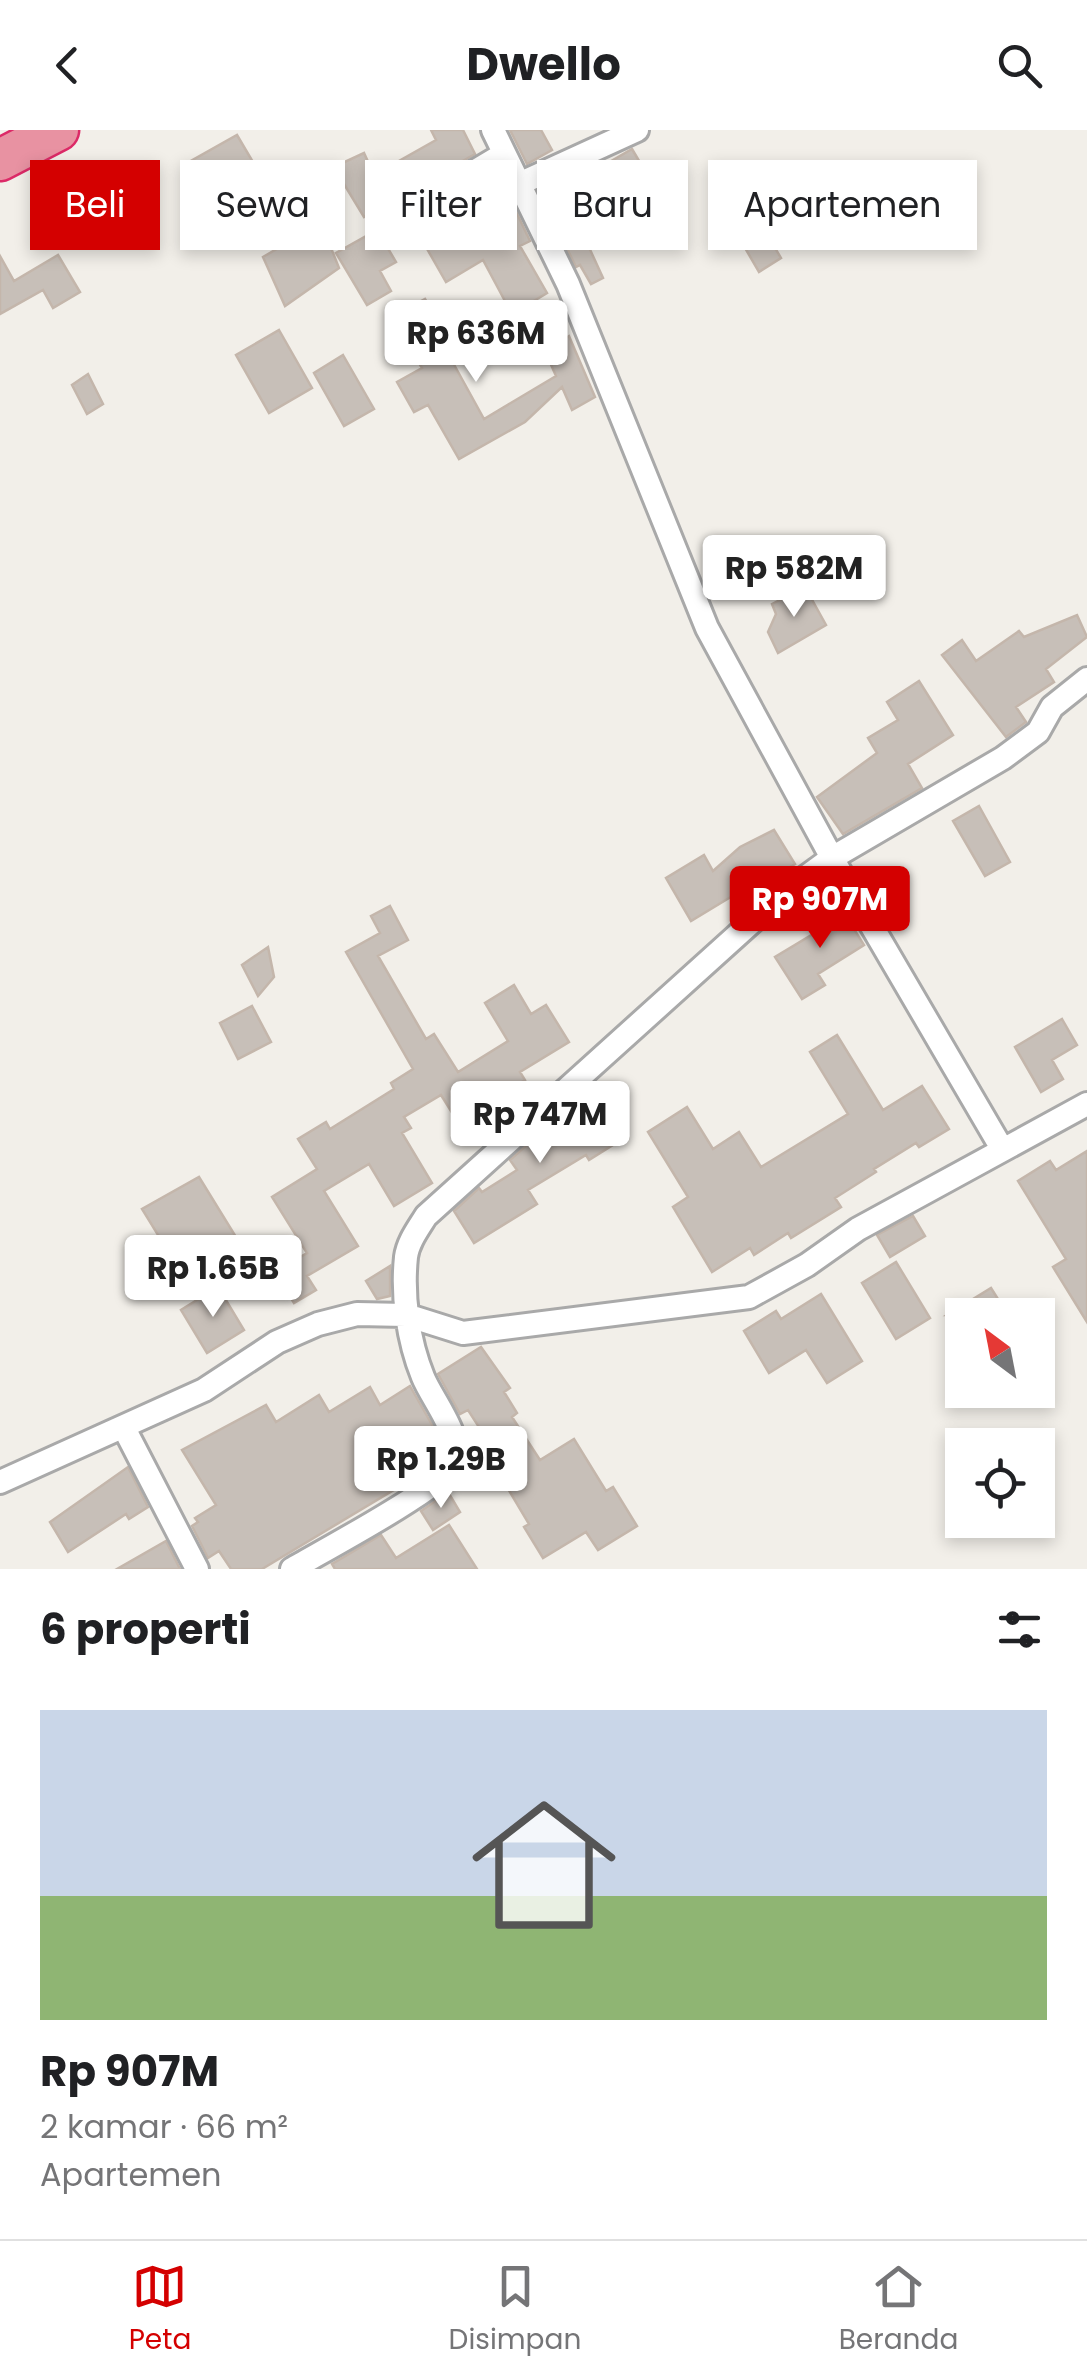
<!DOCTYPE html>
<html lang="id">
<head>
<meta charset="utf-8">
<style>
  body { margin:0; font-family:Poppins,sans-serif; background:#f6f6f6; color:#202124; height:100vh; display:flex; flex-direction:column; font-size:38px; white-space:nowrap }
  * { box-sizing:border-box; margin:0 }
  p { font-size:32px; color:#757577 }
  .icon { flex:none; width:55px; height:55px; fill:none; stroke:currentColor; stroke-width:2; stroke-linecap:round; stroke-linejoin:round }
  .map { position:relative; height:1439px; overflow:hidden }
  .sheet { display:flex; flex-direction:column; background:#fff; flex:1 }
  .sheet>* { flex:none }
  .hud { position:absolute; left:30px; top:30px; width:1028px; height:90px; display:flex; gap:20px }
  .needle { width:65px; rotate:328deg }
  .controls { position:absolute; left:945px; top:1168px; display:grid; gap:20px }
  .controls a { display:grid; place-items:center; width:110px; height:110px; border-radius:0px; background:#fff; box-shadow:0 5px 15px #0003; font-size:50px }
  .price { position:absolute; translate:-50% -85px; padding:0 22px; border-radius:10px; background:#fff; color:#222; font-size:32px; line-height:65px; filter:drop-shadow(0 2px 5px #0008) }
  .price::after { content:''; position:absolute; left:50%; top:60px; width:30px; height:22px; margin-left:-15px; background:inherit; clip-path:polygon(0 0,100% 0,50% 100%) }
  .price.on { background:#d40000; color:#fff }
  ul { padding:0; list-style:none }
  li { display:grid; align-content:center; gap:20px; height:530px; padding:0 40px }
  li+li { border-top:2px solid #e0e0e0 }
  li span { display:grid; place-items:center; height:310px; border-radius:0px; color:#555 }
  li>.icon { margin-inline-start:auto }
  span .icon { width:180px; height:180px; fill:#fffc; stroke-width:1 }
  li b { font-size:42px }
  h2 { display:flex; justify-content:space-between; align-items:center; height:120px; padding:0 40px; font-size:42px }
  .pill { padding:0 35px; border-radius:0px; background:#fff; box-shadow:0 5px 15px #0003; font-size:35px; line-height:90px }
  .pill.on { background:#d40000; color:#fff }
  header { display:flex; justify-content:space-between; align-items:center; height:130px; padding:0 40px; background:#fff; font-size:45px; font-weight:700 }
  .dock { display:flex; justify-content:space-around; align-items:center; height:140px; border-top:2px solid #e0e0e0; background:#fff; font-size:28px; color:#757577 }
  .dock a { display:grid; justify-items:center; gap:5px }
  .dock .on { color:#d40000 }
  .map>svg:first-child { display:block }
  .building { fill:#c7bfb8; stroke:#c4b6ab; stroke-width:2.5 }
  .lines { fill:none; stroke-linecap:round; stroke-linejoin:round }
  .street-casing { stroke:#a9a9a9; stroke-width:28 }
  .highway-casing { stroke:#dc2a67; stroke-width:45 }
  .street { stroke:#fff; stroke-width:22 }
  .highway { stroke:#e892a2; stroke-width:40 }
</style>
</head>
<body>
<header><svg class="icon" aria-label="back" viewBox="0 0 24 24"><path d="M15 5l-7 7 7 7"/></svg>Dwello<svg class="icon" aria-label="search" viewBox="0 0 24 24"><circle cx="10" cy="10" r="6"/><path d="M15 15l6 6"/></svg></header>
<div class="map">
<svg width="1087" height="1439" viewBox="0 0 1087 1439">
  <rect width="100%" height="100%" fill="#f2efe9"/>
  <!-- building -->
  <path class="building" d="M431,0H463L475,24L364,87L344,54L336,58L325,41L364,23L374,45L436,10Z
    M510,0H541L552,20L527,34Z
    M237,5L267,56L275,51L284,68L240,94L221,60L209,67L189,32Z
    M632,19L645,41L657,34L671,64L626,86L601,37Z
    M839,40L857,71L775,118L781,128L759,142L741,111L756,102L750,92Z
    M562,51L596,108L587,113L603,148L591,154L580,135L576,137L539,61Z
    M503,54L530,111L520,116L547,163L512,184L483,130L446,152L418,103Z
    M321,93L339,138L285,176L263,127Z
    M377,100L396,132L380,141L391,161L367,175L336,123Z
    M58,125L80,162L53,178L43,160L0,184V126L14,151Z
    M425,169L447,207L441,211L484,289L556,246L545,221L569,206L595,267L572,280L562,257L525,292L459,329L428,275L414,282L397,252L422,238L392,187Z
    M279,200L312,258L269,283L236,225Z
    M343,225L374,279L344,296L314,243Z
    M88,244L103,274L87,284L72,255Z
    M805,457L826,495L778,523L768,502L776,484L772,474Z
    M1077,485L1087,507L1046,539L1054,552L1016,577L1026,592L1006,607L942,525L962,510L976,531L1019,501L1024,507Z
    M919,551L953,605L908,634L922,658L843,704L817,667L877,623L868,608L898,590L887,572Z
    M979,676L1010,732L985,746L953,691Z
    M774,700L795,734L771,748L769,745L742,768L739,762L691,791L666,748L704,725L713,741L740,717Z
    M837,772L864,815L818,844L825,855L802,869L775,827L823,798L815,785Z
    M390,776L408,810L378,826L426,909L434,904L458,942L508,911L485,873L514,855L531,884L546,875L569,912L520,942L525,950L486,974L494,988L466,1005L441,965L404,987L411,998L402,1003L432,1053L394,1076L369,1034L324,1061L358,1116L307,1146L316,1160L294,1173L275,1142L307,1123L272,1067L317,1039L298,1009L326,992L330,999L394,959L391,953L413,939L346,822L380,803L371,786Z
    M268,817L274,847L258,866L242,835Z
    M252,876L271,912L238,929L220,893Z
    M1062,889L1077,915L1052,930L1063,949L1041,962L1015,917Z
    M837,905L883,980L922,956L949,999L919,1017L916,1013L874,1039L876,1042L835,1068L841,1077L791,1108L788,1103L754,1125L750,1118L712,1142L673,1077L688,1067L648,1002L687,977L713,1019L739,1002L761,1037L848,984L810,922Z
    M587,961L602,986L608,982L624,1008L589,1030L586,1025L528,1060L537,1074L474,1113L454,1081L479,1058L482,1062L517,1040L510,1030Z
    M1087,1021V1192L1053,1137L1066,1129L1018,1051L1050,1031L1056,1040Z
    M199,1047L244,1120L220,1134L203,1107L171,1126L142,1079Z
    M913,1086L925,1106L890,1127L877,1105Z
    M896,1132L930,1188L896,1209L862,1153Z
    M390,1136V1166L377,1169L366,1151Z
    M218,1157L244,1200L207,1223L181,1180Z
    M991,1158L1008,1185H947Z
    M821,1164L862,1231L827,1253L806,1220L769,1243L744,1201L776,1181L781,1189Z
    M481,1217L510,1258L504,1262L517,1283L512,1287L540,1330L574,1309L606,1361L613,1357L637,1396L598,1420L586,1402L543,1428L524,1397L529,1394L482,1315L488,1311L468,1280L460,1284L438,1244Z
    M410,1256L435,1300L411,1315L427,1340L262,1439H231L219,1421L208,1428L192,1396L198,1392L195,1388L216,1375L182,1320L266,1275L276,1292L319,1265L329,1282L370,1257L380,1275Z
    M128,1337L148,1377L129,1389L126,1384L68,1422L50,1392Z
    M448,1362L460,1382L433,1400L421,1381Z
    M449,1395L477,1439H335L332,1434L381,1405L396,1428Z
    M166,1411L180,1439H117Z"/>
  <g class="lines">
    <!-- street casing -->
    <g class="street-casing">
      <path id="street" d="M519,54L637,0
        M395,89L504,24
        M1001,1017L832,728L1003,628L1038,602L1052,577L1087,549
        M124,1298L197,1439
        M0,1352L204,1260L277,1212L318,1194L357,1184L406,1185L463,1203L749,1167L807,1135L858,1099L1087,974
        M292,1439C321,1422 439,1359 452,1337C468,1312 432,1270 423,1247C408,1210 402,1166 406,1127C408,1112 418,1099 426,1086L784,763L832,728L707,498L568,154L493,0"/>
    </g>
    <!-- highway casing -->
    <g class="highway-casing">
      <path id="highway" d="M0,30L58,0"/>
    </g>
    <!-- street -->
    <use href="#street" class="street"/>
    <!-- highway -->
    <use href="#highway" class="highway"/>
  </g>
</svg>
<div class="controls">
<a><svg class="needle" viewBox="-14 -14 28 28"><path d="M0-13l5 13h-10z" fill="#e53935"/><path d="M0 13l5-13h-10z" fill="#757577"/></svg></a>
<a><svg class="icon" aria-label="locate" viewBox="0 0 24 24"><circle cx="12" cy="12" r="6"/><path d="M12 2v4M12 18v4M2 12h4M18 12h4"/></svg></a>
</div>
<b class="price" style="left:476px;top:255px">Rp 636M</b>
<b class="price" style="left:794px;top:490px">Rp 582M</b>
<b class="price on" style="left:820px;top:821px">Rp 907M</b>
<b class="price" style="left:540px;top:1036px">Rp 747M</b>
<b class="price" style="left:213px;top:1190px">Rp 1.65B</b>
<b class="price" style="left:441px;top:1381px">Rp 1.29B</b>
<div class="hud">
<a class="pill on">Beli</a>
<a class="pill">Sewa</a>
<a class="pill">Filter</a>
<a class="pill">Baru</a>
<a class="pill">Apartemen</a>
</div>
</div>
<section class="sheet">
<h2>6 properti<svg class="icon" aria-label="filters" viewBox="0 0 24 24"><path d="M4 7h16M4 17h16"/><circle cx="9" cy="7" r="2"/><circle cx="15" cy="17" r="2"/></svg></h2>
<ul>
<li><span style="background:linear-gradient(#c9d6e8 60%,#8fb573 0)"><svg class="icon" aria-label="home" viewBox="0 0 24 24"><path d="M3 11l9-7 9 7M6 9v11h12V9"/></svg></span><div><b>Rp 907M</b><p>2 kamar · 66 m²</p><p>Apartemen</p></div></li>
</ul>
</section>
<nav class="dock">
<a class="on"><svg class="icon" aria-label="map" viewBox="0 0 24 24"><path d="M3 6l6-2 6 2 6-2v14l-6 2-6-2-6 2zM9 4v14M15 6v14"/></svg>Peta</a>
<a><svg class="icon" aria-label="saved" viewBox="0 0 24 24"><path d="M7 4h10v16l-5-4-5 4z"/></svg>Disimpan</a>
<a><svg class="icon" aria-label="home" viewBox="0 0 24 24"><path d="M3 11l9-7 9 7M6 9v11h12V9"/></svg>Beranda</a>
</nav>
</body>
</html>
